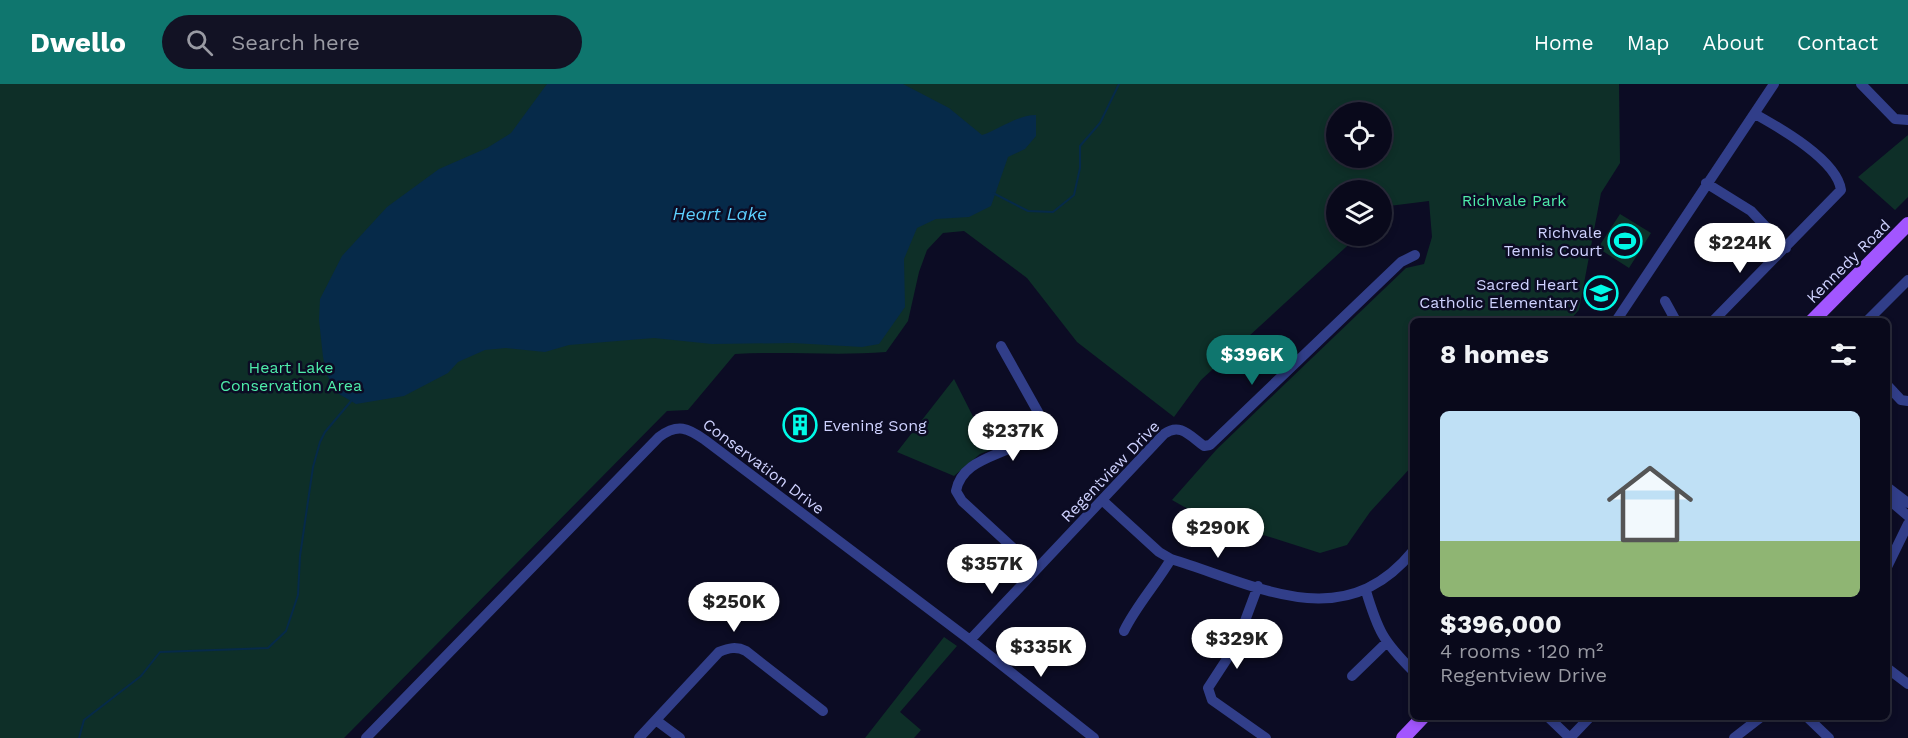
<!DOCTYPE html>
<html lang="en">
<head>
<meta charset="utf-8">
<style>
  body { margin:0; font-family:"Work Sans",sans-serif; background:#121224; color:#f1f3f6; height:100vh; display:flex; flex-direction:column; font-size:22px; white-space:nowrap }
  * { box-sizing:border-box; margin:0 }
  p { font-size:20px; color:#999aa3 }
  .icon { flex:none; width:33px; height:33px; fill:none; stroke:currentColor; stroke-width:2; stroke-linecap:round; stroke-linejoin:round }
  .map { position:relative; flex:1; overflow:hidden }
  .panel { position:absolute; left:1410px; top:234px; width:480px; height:402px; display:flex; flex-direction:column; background:#09091b; border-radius:9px; box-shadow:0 3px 9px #0003,0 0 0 2px #292a3a }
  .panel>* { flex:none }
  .tools { position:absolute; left:1326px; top:18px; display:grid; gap:12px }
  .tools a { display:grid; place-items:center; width:66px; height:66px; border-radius:50%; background:#09091b; box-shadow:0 3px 9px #0003,0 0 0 2px #292a3a; font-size:30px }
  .price { position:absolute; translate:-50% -51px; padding:0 14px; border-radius:21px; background:#fff; color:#222; font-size:20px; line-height:39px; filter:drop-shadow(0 2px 3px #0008) }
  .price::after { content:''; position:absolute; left:50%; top:36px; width:18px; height:14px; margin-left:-9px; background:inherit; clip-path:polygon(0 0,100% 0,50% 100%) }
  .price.on { background:#0f766e; color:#fff }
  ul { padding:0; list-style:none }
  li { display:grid; align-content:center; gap:12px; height:318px; padding:0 30px }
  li+li { border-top:2px solid #292a3a }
  li span { display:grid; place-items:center; height:186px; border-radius:9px; color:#555 }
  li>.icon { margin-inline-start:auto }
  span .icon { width:108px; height:108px; fill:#fffc; stroke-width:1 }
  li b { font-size:26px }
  h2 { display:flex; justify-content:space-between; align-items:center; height:72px; padding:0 30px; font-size:26px }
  header { display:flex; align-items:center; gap:36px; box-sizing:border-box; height:84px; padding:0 30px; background:#0f766e; color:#fff }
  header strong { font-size:28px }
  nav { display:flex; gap:33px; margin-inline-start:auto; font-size:21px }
  .search { width:420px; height:54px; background:#121224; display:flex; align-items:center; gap:15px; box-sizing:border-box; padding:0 21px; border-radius:33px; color:#999aa3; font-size:22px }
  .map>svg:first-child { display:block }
  .green { fill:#0e2f28; fill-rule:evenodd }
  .water { fill:#062a49 }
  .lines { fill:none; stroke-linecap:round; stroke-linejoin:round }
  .stream { stroke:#062a49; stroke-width:2 }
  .minor { stroke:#313e89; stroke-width:10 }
  .major { stroke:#a256ff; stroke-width:14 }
  .labels { text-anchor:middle; stroke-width:5; stroke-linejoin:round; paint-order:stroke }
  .park-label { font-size:16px; fill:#4eeca9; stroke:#0c0c24 }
  .poi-label { font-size:16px; fill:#cfd2ff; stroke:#0c0c24; text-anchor:end }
  .street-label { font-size:16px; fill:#cfd2ff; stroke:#0c0c24 }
  .water-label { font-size:18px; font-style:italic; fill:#5dd1ff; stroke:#0c0c24 }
</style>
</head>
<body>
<header>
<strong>Dwello</strong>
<div class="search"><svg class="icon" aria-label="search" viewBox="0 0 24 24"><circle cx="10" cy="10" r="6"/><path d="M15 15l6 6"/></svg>Search here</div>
<nav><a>Home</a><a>Map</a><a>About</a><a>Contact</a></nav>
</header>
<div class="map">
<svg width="1908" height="654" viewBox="0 0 1908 654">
  <rect width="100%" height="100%" fill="#0c0c24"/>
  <!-- green -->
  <path class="green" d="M0,0H1619L1620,79L1601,109L1579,226L1569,237H1413V381L1370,428L1347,461L1320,469L1195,429L1172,416L1217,365L1406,184L1424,180L1432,153L1429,117L1389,122L1382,129V106H1336V152H1358L1201,296L1174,333L1077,258L1027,194L964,147L943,149L927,166L919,188L908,237L886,268C836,272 786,267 735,270L688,326L667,327L344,654H0ZM1336,28H1382V74H1336Z
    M1908,51V113L1895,126L1858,93Z
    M1620,130L1651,149L1629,184L1598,164Z
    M954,295L990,366L980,370L954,392L897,368Z
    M944,553L957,562L900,628L921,646L914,654H865Z"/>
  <!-- water -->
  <path class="water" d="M547,0H903L949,24L982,51C1000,45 1017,31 1036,31V52L1025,65L1008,73L991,122L969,133L936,135L917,144L904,175L905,223L879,260L862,263L793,259L712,260L654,254L569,261L545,268L506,264L485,266L458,278L448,289L404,312L356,320L339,310L327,291L323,273L319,236L320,215L342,172L387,123L439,85L487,64L511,49Z"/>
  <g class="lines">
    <!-- stream -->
    <path class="stream" d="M993,109L1028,127L1053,128L1074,111L1080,84V62L1100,39L1119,0
      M79,654L84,636L141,592L160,568L268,564L286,547L298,511L300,472L313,383L320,358L325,348L352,316"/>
    <!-- minor -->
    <path class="minor" d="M1861,0L1895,35L1908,36
      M1706,99L1751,127L1786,164
      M1665,217L1676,237
      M1616,237L1774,0
      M1713,237L1841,106C1837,76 1780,44 1755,30
      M1867,237L1908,196
      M1001,262L1038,328C1038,376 964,362 956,407L962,417L1036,485
      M1887,301L1901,316L1908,317
      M1887,403L1908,419
      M1887,414L1908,432
      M1102,416L1159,468L1171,475C1257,501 1343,553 1413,467
      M1887,483L1908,440
      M1258,502L1236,561L1208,604L1212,616L1266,654
      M1366,507C1378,547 1383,557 1413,587
      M1124,547C1136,522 1157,499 1171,475
      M970,556L1164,350C1180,338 1190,352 1204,362L1210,361L1401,178L1415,171
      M1887,584L1908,600
      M1352,592L1386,559
      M1548,633L1570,654
      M1807,633L1829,654
      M657,637L680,654
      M366,654L659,353C678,339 688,344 705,356L970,556L1094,654
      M639,654L719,568C729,564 736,562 746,567L823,627
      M1570,654L1590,633
      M1734,654L1761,633"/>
    <!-- major -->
    <path class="major" d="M1812,237L1908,140
      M1403,654L1423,633"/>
  </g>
  <!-- icons -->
  <defs>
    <g id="stadium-ring" transform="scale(1.725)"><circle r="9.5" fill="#0c0c24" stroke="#00fae7" stroke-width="1.5"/><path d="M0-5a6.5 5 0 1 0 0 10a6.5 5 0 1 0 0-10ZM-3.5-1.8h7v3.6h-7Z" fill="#00fae7"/></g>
    <g id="school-ring" transform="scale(1.725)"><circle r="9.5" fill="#0c0c24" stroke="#00fae7" stroke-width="1.5"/><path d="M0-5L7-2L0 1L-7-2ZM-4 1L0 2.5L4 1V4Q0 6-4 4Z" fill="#00fae7"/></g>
    <g id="building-ring" transform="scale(1.725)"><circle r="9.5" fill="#0c0c24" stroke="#00fae7" stroke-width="1.5"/><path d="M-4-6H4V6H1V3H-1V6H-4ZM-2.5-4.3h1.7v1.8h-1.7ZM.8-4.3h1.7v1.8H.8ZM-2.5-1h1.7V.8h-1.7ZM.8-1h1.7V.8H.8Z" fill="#00fae7"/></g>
  </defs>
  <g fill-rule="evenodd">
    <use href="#stadium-ring" x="1625" y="157"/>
    <use href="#school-ring" x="1601" y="209"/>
    <use href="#building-ring" x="800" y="341"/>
  </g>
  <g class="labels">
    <!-- park labels -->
    <g class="park-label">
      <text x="1514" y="122">Richvale Park</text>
      <text x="291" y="289">Heart Lake<tspan x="291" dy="18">Conservation Area</tspan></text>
    </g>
    <!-- poi labels -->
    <g class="poi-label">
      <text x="1602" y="154">Richvale<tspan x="1602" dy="18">Tennis Court</tspan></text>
      <text x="1578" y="206">Sacred Heart<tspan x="1578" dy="18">Catholic Elementary</tspan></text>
      <text x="823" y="347" text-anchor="start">Evening Song</text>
    </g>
    <!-- street labels -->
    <g class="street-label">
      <text transform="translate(1848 177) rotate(-45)" y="6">Kennedy Road</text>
      <text transform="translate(764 382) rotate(37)" y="6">Conservation Drive</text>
      <text transform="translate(1110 387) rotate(-46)" y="6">Regentview Drive</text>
    </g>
    <!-- water labels -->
    <g class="water-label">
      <text x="720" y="136">Heart Lake</text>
    </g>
  </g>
</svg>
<div class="tools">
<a><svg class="icon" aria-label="locate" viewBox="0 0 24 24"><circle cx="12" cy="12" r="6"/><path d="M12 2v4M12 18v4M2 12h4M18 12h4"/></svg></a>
<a><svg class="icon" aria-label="layers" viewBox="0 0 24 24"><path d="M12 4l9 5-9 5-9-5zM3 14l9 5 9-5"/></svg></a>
</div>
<b class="price" style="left:1740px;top:190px">$224K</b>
<b class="price on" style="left:1252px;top:302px">$396K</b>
<b class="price" style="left:1013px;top:378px">$237K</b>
<b class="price" style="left:1218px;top:475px">$290K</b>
<b class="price" style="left:992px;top:511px">$357K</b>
<b class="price" style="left:734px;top:549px">$250K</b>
<b class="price" style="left:1237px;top:586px">$329K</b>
<b class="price" style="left:1041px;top:594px">$335K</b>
<section class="panel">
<h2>8 homes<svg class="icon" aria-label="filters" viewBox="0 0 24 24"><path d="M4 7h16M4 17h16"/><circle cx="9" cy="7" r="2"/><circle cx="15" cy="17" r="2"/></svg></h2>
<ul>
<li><span style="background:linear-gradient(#bfe0f5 70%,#8fb573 0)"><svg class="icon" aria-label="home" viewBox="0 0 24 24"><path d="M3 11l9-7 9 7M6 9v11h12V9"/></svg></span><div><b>$396,000</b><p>4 rooms · 120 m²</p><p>Regentview Drive</p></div></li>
</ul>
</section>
</div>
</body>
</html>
